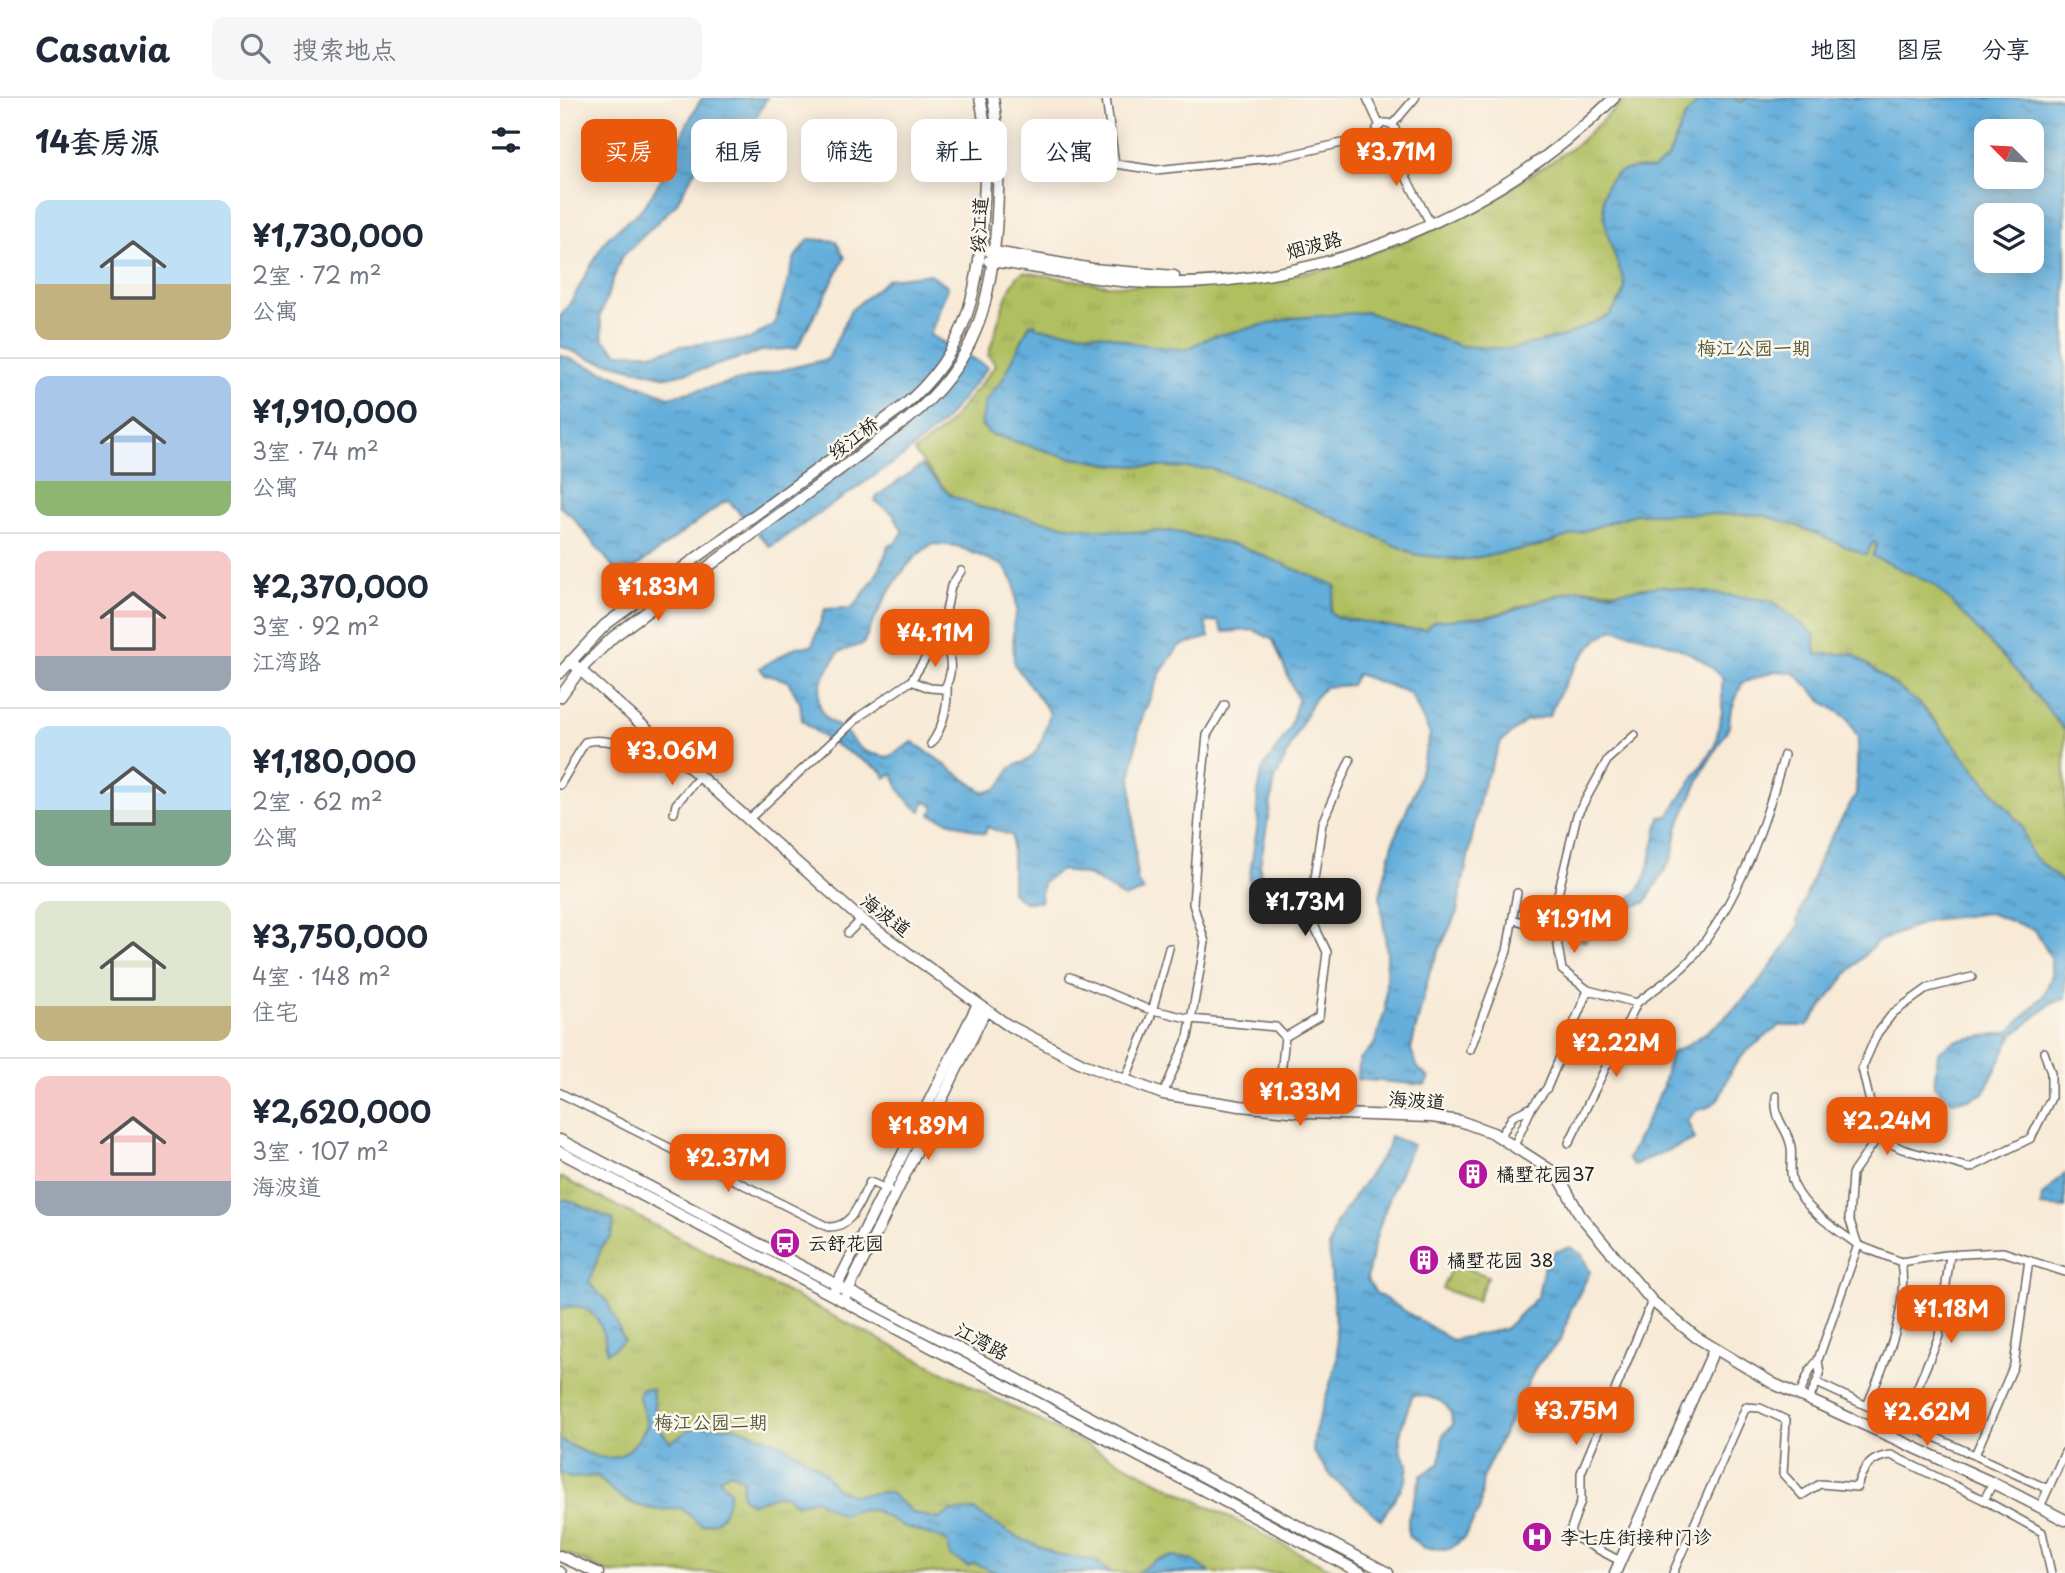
<!DOCTYPE html>
<html lang="zh">
<head>
<meta charset="utf-8">
<style>
  body { margin:0; font-family:"Playpen Sans","LXGW WenKai TC",sans-serif; background:#f6f6f7; color:#1f2937; height:100vh; display:flex; flex-direction:column; font-size:26px; white-space:nowrap }
  * { box-sizing:border-box; margin:0 }
  p { font-size:23px; color:#747a83 }
  .icon { flex:none; width:38px; height:38px; fill:none; stroke:currentColor; stroke-width:2; stroke-linecap:round; stroke-linejoin:round }
  .map { position:relative; flex:1; overflow:hidden }
  .side { display:flex; flex-direction:column; background:#fff; width:560px }
  .side>* { flex:none }
  .banner { position:absolute; left:21px; top:21px; width:665px; height:63px; display:flex; gap:14px }
  .needle { width:46px; rotate:294deg }
  .tools { position:absolute; left:1414px; top:21px; display:grid; gap:14px }
  .tools a { display:grid; place-items:center; width:70px; height:70px; border-radius:14px; background:#fff; box-shadow:0 4px 18px #0003; font-size:35px }
  .price { position:absolute; translate:-50% -60px; padding:0 16px; border-radius:14px; background:#ea580c; color:#fff; font-size:23px; line-height:46px; filter:drop-shadow(0 2px 4px #0008) }
  .price::after { content:''; position:absolute; left:50%; top:42px; width:21px; height:16px; margin-left:-10px; background:inherit; clip-path:polygon(0 0,100% 0,50% 100%) }
  .price.selected { background:#222; color:#fff }
  ul { padding:0; list-style:none }
  li { display:flex; align-items:center; gap:21px; height:175px; padding:0 35px }
  li+li { border-top:2px solid #e0e1e3 }
  li span { display:grid; place-items:center; flex:none; width:196px; height:140px; border-radius:14px; color:#555 }
  li>.icon { margin-inline-start:auto }
  span .icon { width:84px; height:84px; fill:#fffc; stroke-width:1 }
  li b { font-size:30px }
  h2 { display:flex; justify-content:space-between; align-items:center; height:84px; padding:0 35px; font-size:30px }
  .pill { padding:0 24px; border-radius:14px; background:#fff; box-shadow:0 4px 18px #0003; font-size:24px; line-height:63px }
  .pill.selected { background:#ea580c; color:#fff }
  header { display:flex; align-items:center; gap:42px; box-sizing:border-box; height:98px; padding:0 35px; background:#fff; border-bottom:2px solid #e0e1e3 }
  header strong { font-size:33px }
  nav { display:flex; gap:38px; margin-inline-start:auto; font-size:24px }
  .search { width:490px; height:63px; background:#f6f6f7; display:flex; align-items:center; gap:18px; box-sizing:border-box; padding:0 24px; border-radius:14px; color:#747a83; font-size:26px }
  main { display:flex; flex:1; min-height:0 }
  .map>svg:first-child { display:block }
  .grass { fill:url(#grass-tufts); stroke:#666e3e; stroke-width:2; fill-rule:evenodd }
  .water { fill:url(#water-ripples); stroke:#40657c; stroke-width:2; fill-rule:evenodd }
  .lines { fill:none; stroke-linecap:round; stroke-linejoin:round }
  .street-casing { stroke:#69645d; stroke-width:10 }
  .secondary-casing { stroke:#69645d; stroke-width:13 }
  .street { stroke:#fff; stroke-width:7 }
  .secondary { stroke:#fff; stroke-width:10 }
  .labels { text-anchor:middle; stroke-width:5; stroke-linejoin:round; paint-order:stroke }
  .street-label { font-size:19px; fill:#1c1c1c; stroke:#fbf7ec }
  .park-label { font-size:19px; fill:#505534; stroke:#fbf7ec }
  .poi-label { font-size:19px; fill:#1c1c1c; stroke:#fbf7ec; text-anchor:start }
</style>
</head>
<body>
<header>
<strong>Casavia</strong>
<div class="search"><svg class="icon" aria-label="search" viewBox="0 0 24 24"><circle cx="10" cy="10" r="6"/><path d="M15 15l6 6"/></svg>搜索地点</div>
<nav><a>地图</a><a>图层</a><a>分享</a></nav>
</header>
<main>
<section class="side">
<h2>14套房源<svg class="icon" aria-label="filters" viewBox="0 0 24 24"><path d="M4 7h16M4 17h16"/><circle cx="9" cy="7" r="2"/><circle cx="15" cy="17" r="2"/></svg></h2>
<ul>
<li><span style="background:linear-gradient(#bfe0f5 60%,#c2b280 0)"><svg class="icon" aria-label="home" viewBox="0 0 24 24"><path d="M3 11l9-7 9 7M6 9v11h12V9"/></svg></span><div><b>¥1,730,000</b><p>2室 · 72 m²</p><p>公寓</p></div></li>
<li><span style="background:linear-gradient(#a9c7e8 75%,#8fb573 0)"><svg class="icon" aria-label="home" viewBox="0 0 24 24"><path d="M3 11l9-7 9 7M6 9v11h12V9"/></svg></span><div><b>¥1,910,000</b><p>3室 · 74 m²</p><p>公寓</p></div></li>
<li><span style="background:linear-gradient(#f6c9c9 75%,#9aa5b1 0)"><svg class="icon" aria-label="home" viewBox="0 0 24 24"><path d="M3 11l9-7 9 7M6 9v11h12V9"/></svg></span><div><b>¥2,370,000</b><p>3室 · 92 m²</p><p>江湾路</p></div></li>
<li><span style="background:linear-gradient(#bfe0f5 60%,#7fa58c 0)"><svg class="icon" aria-label="home" viewBox="0 0 24 24"><path d="M3 11l9-7 9 7M6 9v11h12V9"/></svg></span><div><b>¥1,180,000</b><p>2室 · 62 m²</p><p>公寓</p></div></li>
<li><span style="background:linear-gradient(#dfe7d0 75%,#c2b280 0)"><svg class="icon" aria-label="home" viewBox="0 0 24 24"><path d="M3 11l9-7 9 7M6 9v11h12V9"/></svg></span><div><b>¥3,750,000</b><p>4室 · 148 m²</p><p>住宅</p></div></li>
<li><span style="background:linear-gradient(#f6c9c9 75%,#9aa5b1 0)"><svg class="icon" aria-label="home" viewBox="0 0 24 24"><path d="M3 11l9-7 9 7M6 9v11h12V9"/></svg></span><div><b>¥2,620,000</b><p>3室 · 107 m²</p><p>海波道</p></div></li>
</ul>
</section>
<div class="map">
<svg width="1505" height="1475" viewBox="0 0 1505 1475">
  <defs>
    <pattern id="grass-tufts" width="24" height="20" patternUnits="userSpaceOnUse" patternTransform="scale(1.75)"><rect width="24" height="20" fill="#b0bf61"/><path d="M3 7l-1-3M5 7V3M7 7l1-3M15 17l-1-3M17 17v-4M19 17l1-3" fill="none" stroke="#97a454"/></pattern>
    <pattern id="water-ripples" width="26" height="14" patternUnits="userSpaceOnUse" patternTransform="scale(1.75)"><rect width="26" height="14" fill="#63aedb"/><path d="M2 4q2-2 4 0t4 0M15 11q2-2 4 0t4 0" fill="none" stroke="#518db1"/></pattern>
  </defs>
  <rect width="100%" height="100%" fill="#fbf7ec"/>
  <filter id="ink" filterUnits="userSpaceOnUse"><feTurbulence type="fractalNoise" baseFrequency=".0143" numOctaves="2"/><feDisplacementMap in="SourceGraphic" scale="14" xChannelSelector="R" yChannelSelector="G"/><feConvolveMatrix kernelMatrix="1 2 1 2 8 2 1 2 1" color-interpolation-filters="sRGB"/></filter>
  <filter id="wash" filterUnits="userSpaceOnUse"><feTurbulence type="fractalNoise" baseFrequency=".00686" numOctaves="4" result="noise"/><feDisplacementMap in="SourceGraphic" scale="28" xChannelSelector="R" yChannelSelector="G"/><feGaussianBlur stdDeviation="1.57" result="paint"/><feColorMatrix in="noise" values="0 0 0 0 0 0 0 0 0 0 0 0 0 0 0 0 0 1.4 0 .05"/><feComposite in="paint" operator="in"/></filter>
  <g filter="url(#wash)">
    <rect width="100%" height="100%" fill="#f8ead7"/>
    <!-- grass -->
    <path class="grass" d="M1066,0H1505V786L1470,756L1462,728L1361,607L1293,556H1256L1064,493C1049,495 1031,489 1017,492C966,502 898,537 845,531C822,529 799,522 776,519L770,513L775,488L682,449L612,433L572,434L512,429L419,409L390,397L354,354L385,330L436,267L428,257C436,237 445,184 463,174L547,187L652,189L768,171L856,139L942,96L1016,47ZM1426,33H1472V79H1426ZM1426,117H1472V163H1426Z
      M0,1079L779,1475H49L0,1453Z
      M893,1166L928,1178L917,1203L882,1191Z"/>
    <!-- water -->
    <path class="water" d="M142,0H207L186,37L139,65L116,106L61,160L40,218L43,241L58,255H96L121,248L190,241L215,225L235,159L249,141L276,143L285,160L237,250L202,253L144,271L107,279L31,261L0,248V218C8,214 35,158 44,145C53,130 72,123 83,109C109,76 119,34 142,0Z
      M1142,0H1173L1180,4L1188,0H1505V633L1457,574L1375,487L1312,458L1317,446L1313,444L1306,457L1235,427L1202,417L1132,416H1075L979,448L904,462L857,457L709,391L652,371L555,367L507,359L430,336L421,327L425,304L443,281L470,226L475,225L477,230L548,237L573,245L625,252L650,239L733,220L807,214L901,248L951,251L1004,238L1050,217L1063,197L1065,186C1050,145 1013,61 1093,71L1108,60L1125,18ZM1426,33H1472V79H1426ZM1426,117H1472V163H1426Z
      M370,176L388,188L370,237L428,269L381,327L342,359L210,449L169,403L164,404L72,472L66,469L57,474L11,417L0,409V257L109,299L268,261L290,213L328,181Z
      M362,367L390,397L419,409L512,429L572,434L612,433L682,449L776,488L770,513L776,519L846,531H865L874,523L933,518L1019,491L1047,495L1101,488L1212,503L1254,536L1256,556H1293L1361,607L1462,728L1471,756L1505,786V901L1492,905L1452,938L1424,995L1411,1001L1392,1003L1374,988L1378,954L1394,943L1449,934L1484,897L1491,880V860L1475,832L1429,815L1370,822L1317,844L1291,871L1247,928H1220C1206,938 1188,950 1177,964C1162,982 1166,1009 1137,1012L1127,1022L1135,1041L1074,1067L1068,1061L1102,991L1110,956C1168,928 1206,880 1239,827L1237,822L1262,755L1296,696L1298,640L1287,620L1262,603L1235,575L1215,573L1182,585L1170,616L1169,629L1143,673L1118,728L1112,760L1085,805C1058,811 1039,819 1025,844L1017,840L1012,816C1095,802 1082,790 1100,719L1108,718L1155,647L1162,614V579C1134,549 1092,541 1053,531C1024,546 1002,588 989,618L966,623L941,644L922,690L897,814L870,872L851,951L857,969L869,980L865,987L797,981L800,961L814,947L825,913L827,856L820,797L834,741L855,693L870,636L850,595L797,576L791,587L765,589L753,602L715,681L700,767L701,787L725,813L722,820L702,819L689,782L698,724L697,700L702,672L729,632L738,602L713,542L694,532L663,534L658,523L645,525L649,539L619,548L600,576L580,625L571,677L577,783L584,793L564,800L530,778L501,772L483,784L480,804H464L452,794V738L427,729L425,736L371,717L374,708L364,703L361,713C346,705 338,691 333,676L325,680L322,673C294,657 267,645 242,622L240,605L228,583L204,576L200,570L236,549L252,548L265,511L292,510C309,489 322,473 328,447L336,445L343,434L333,416L315,403L317,398ZM374,446L397,448L444,468L454,484L457,513L453,527L454,566L490,615C485,631 483,649 469,661C464,665 454,666 450,671C443,683 438,696 422,693L353,644L328,659C300,654 301,652 284,632C279,627 270,625 266,619C248,598 267,572 279,554L303,546C316,516 343,459 374,446Z
      M830,1038L853,1047C832,1089 814,1134 807,1181L816,1195L892,1242L945,1231L978,1198L984,1167L994,1154L1010,1149L1022,1157L1030,1174L1010,1214L1001,1242L977,1267L923,1378L920,1411L904,1440L890,1451L864,1450L848,1438V1421L861,1378L880,1365L883,1337L892,1328C894,1303 873,1298 852,1297C846,1320 830,1345 848,1366L846,1382L821,1422L772,1379L753,1353L755,1333L778,1261L769,1149L776,1125L827,1051Z
      M1505,1075V1110L1481,1108L1482,1098Z
      M6,1101L54,1122L51,1139L42,1148L29,1185L47,1203L64,1243L47,1255C44,1229 34,1199 0,1211V1104Z
      M81,1290L92,1291L98,1328L110,1344L145,1321L160,1329H177L222,1346L259,1369L277,1391L293,1397L329,1394L353,1415L379,1421L391,1413L414,1412L455,1438L498,1457L536,1463L550,1475H437L414,1465L408,1468L391,1458L386,1442L340,1427L314,1412L291,1413L281,1417L255,1401L236,1407L228,1398L215,1397L191,1406C179,1399 181,1394 183,1382L171,1374L159,1380L170,1393C166,1414 163,1425 141,1427L121,1410C87,1416 60,1405 38,1378L9,1380L0,1375V1342C41,1364 62,1373 87,1327L78,1296Z
      M614,1458L632,1462L651,1475H576L596,1462Z"/>
  </g>
  <g filter="url(#ink)">
    <g class="lines">
      <!-- street casing -->
      <g class="street-casing">
        <path id="street" d="M546,0L555,66L596,72L721,59L817,37
          M807,0L820,28
          M816 35a10 10 0 1 1 20 0a10 10 0 1 1-20 0Z
          M832,27L855,0
          M828,45L868,121
          M351,583L370,590L384,591C396,573 389,553 382,534
          M371,646C384,628 388,609 387,587
          M0,687L25,644C43,640 61,645 75,655L91,634
          M114,715L116,706L140,678
          M188,722L300,618L351,583L382,534L391,488L401,473
          M953,821L993,834V828
          M288,835L302,821
          M510,879L585,910L631,921L716,929L725,939
          M1412,879L1368,890L1333,915L1317,936L1302,970L1318,1039L1342,1051L1410,1070L1471,1040L1491,1000V975L1484,954
          M1028,892L1077,905C1094,891 1116,878 1131,861C1179,804 1205,727 1224,657
          M910,952L947,853L957,795
          M565,982L590,921L609,850
          M0,995L268,1129C293,1130 299,1104 310,1084L329,1092
          M603,996L628,939L645,844L633,806L640,707L647,637L665,607
          M1216,998C1214,1026 1227,1027 1231,1049C1233,1062 1228,1075 1234,1087C1246,1113 1276,1131 1298,1147
          M717,1012L725,939L759,919L767,854L755,829L753,788L762,725L790,662
          M940,1039L953,1018L972,1009L987,990L1028,892L1002,872L993,817L1017,717L1048,661L1075,637
          M1009,1045L1077,905
          M954,1048L972,1009
          M1298,1147L1289,1120L1292,1076L1318,1039
          M1257,1285L1488,1391
          M1239,1298L1250,1272L1258,1262L1298,1147L1341,1164L1385,1157L1443,1154L1505,1174
          M1249,1302L1260,1276L1258,1262
          M1307,1308C1326,1261 1349,1215 1341,1164
          M1343,1324L1379,1238L1390,1157
          M1415,1357L1454,1267L1469,1162
          M1433,1385L1424,1402L1482,1434L1491,1475
          M1480,1409L1505,1354
          M1060,1463L1009,1436L1021,1403V1375L1092,1203
          M1113,1475L1186,1309L1200,1310L1226,1322L1223,1376L1242,1397L1260,1386L1297,1389C1302,1370 1311,1359 1331,1357L1424,1402"/>
      </g>
      <!-- secondary casing -->
      <g class="secondary-casing">
        <path id="secondary" d="M429,153L533,171L614,178
          M429,163C484,169 537,184 592,185C761,190 934,118 1054,0
          M10,563L297,818L446,926L523,966L603,996L680,1008L749,1015L871,1019L900,1023L933,1035L998,1077L1020,1117L1092,1203L1136,1239L1214,1286L1433,1385L1505,1422
          M0,575L45,527L342,309C410,254 420,185 424,102C426,68 428,34 420,0
          M0,599L20,572L53,539L348,321C417,265 432,203 437,118C439,78 440,40 433,0
          M0,1042L828,1475
          M0,1054L801,1475
          M275,1191L418,906
          M286,1197L426,911
          M0,1458L38,1475
          M0,1474L1,1475
          M1055,1475L1154,1252"/>
      </g>
      <!-- street -->
      <use href="#street" class="street"/>
      <!-- secondary -->
      <use href="#secondary" class="secondary"/>
    </g>
  </g>
  <!-- icons -->
  <defs>
    <g id="building-disc" transform="scale(1.575)"><circle r="9.5" fill="#b5179e" stroke="#fbf7ec"/><path d="M-4-6H4V6H1V3H-1V6H-4ZM-2.5-4.3h1.7v1.8h-1.7ZM.8-4.3h1.7v1.8H.8ZM-2.5-1h1.7V.8h-1.7ZM.8-1h1.7V.8H.8Z" fill="#fff"/></g>
    <g id="bus-disc" transform="scale(1.575)"><circle r="9.5" fill="#b5179e" stroke="#fbf7ec"/><path d="M-5-6H5V4H4V6H2V4H-2V6H-4V4H-5ZM-3.5-4V0h7V-4ZM-3.5 1.2v1.5H-2V1.2ZM2 1.2v1.5H3.5V1.2Z" fill="#fff"/></g>
    <g id="hospital-disc" transform="scale(1.575)"><circle r="9.5" fill="#b5179e" stroke="#fbf7ec"/><path d="M-5-5h3v3.5h4V-5h3V5h-3V1.5h-4V5h-3Z" fill="#fff"/></g>
  </defs>
  <g fill-rule="evenodd">
    <use href="#building-disc" x="913" y="1076"/>
    <use href="#bus-disc" x="225" y="1145"/>
    <use href="#building-disc" x="864" y="1162"/>
    <use href="#hospital-disc" x="977" y="1439"/>
  </g>
  <g class="labels">
    <!-- street labels -->
    <g class="street-label">
      <text transform="translate(419 127) rotate(-87)" y="7">绥江道</text>
      <text transform="translate(754 147) rotate(-15)" y="7">烟波路</text>
      <text transform="translate(293 340) rotate(-37)" y="7">绥江桥</text>
      <text transform="translate(326 817) rotate(37)" y="7">海波道</text>
      <text transform="translate(857 1002) rotate(4)" y="7">海波道</text>
      <text transform="translate(422 1243) rotate(28)" y="7">江湾路</text>
    </g>
    <!-- park labels -->
    <g class="park-label">
      <text x="1194" y="257">梅江公园一期</text>
      <text x="151" y="1331">梅江公园二期</text>
    </g>
    <!-- poi labels -->
    <g class="poi-label">
      <text x="936" y="1083">橘墅花园37</text>
      <text x="248" y="1152">云舒花园</text>
      <text x="887" y="1169">橘墅花园 38</text>
      <text x="1000" y="1446">李七庄街接种门诊</text>
    </g>
  </g>
</svg>
<div class="tools">
<a><svg class="needle" viewBox="-14 -14 28 28"><path d="M0-13l5 13h-10z" fill="#e53935"/><path d="M0 13l5-13h-10z" fill="#747a83"/></svg></a>
<a><svg class="icon" aria-label="layers" viewBox="0 0 24 24"><path d="M12 4l9 5-9 5-9-5zM3 14l9 5 9-5"/></svg></a>
</div>
<b class="price" style="left:836px;top:90px">¥3.71M</b>
<b class="price" style="left:98px;top:525px">¥1.83M</b>
<b class="price" style="left:375px;top:571px">¥4.11M</b>
<b class="price" style="left:112px;top:689px">¥3.06M</b>
<b class="price selected" style="left:745px;top:840px">¥1.73M</b>
<b class="price" style="left:1014px;top:857px">¥1.91M</b>
<b class="price" style="left:1056px;top:981px">¥2.22M</b>
<b class="price" style="left:740px;top:1030px">¥1.33M</b>
<b class="price" style="left:1327px;top:1059px">¥2.24M</b>
<b class="price" style="left:368px;top:1064px">¥1.89M</b>
<b class="price" style="left:168px;top:1096px">¥2.37M</b>
<b class="price" style="left:1391px;top:1247px">¥1.18M</b>
<b class="price" style="left:1016px;top:1349px">¥3.75M</b>
<b class="price" style="left:1367px;top:1350px">¥2.62M</b>
<div class="banner">
<a class="pill selected">买房</a>
<a class="pill">租房</a>
<a class="pill">筛选</a>
<a class="pill">新上</a>
<a class="pill">公寓</a>
</div>
</div>
</main>
</body>
</html>
